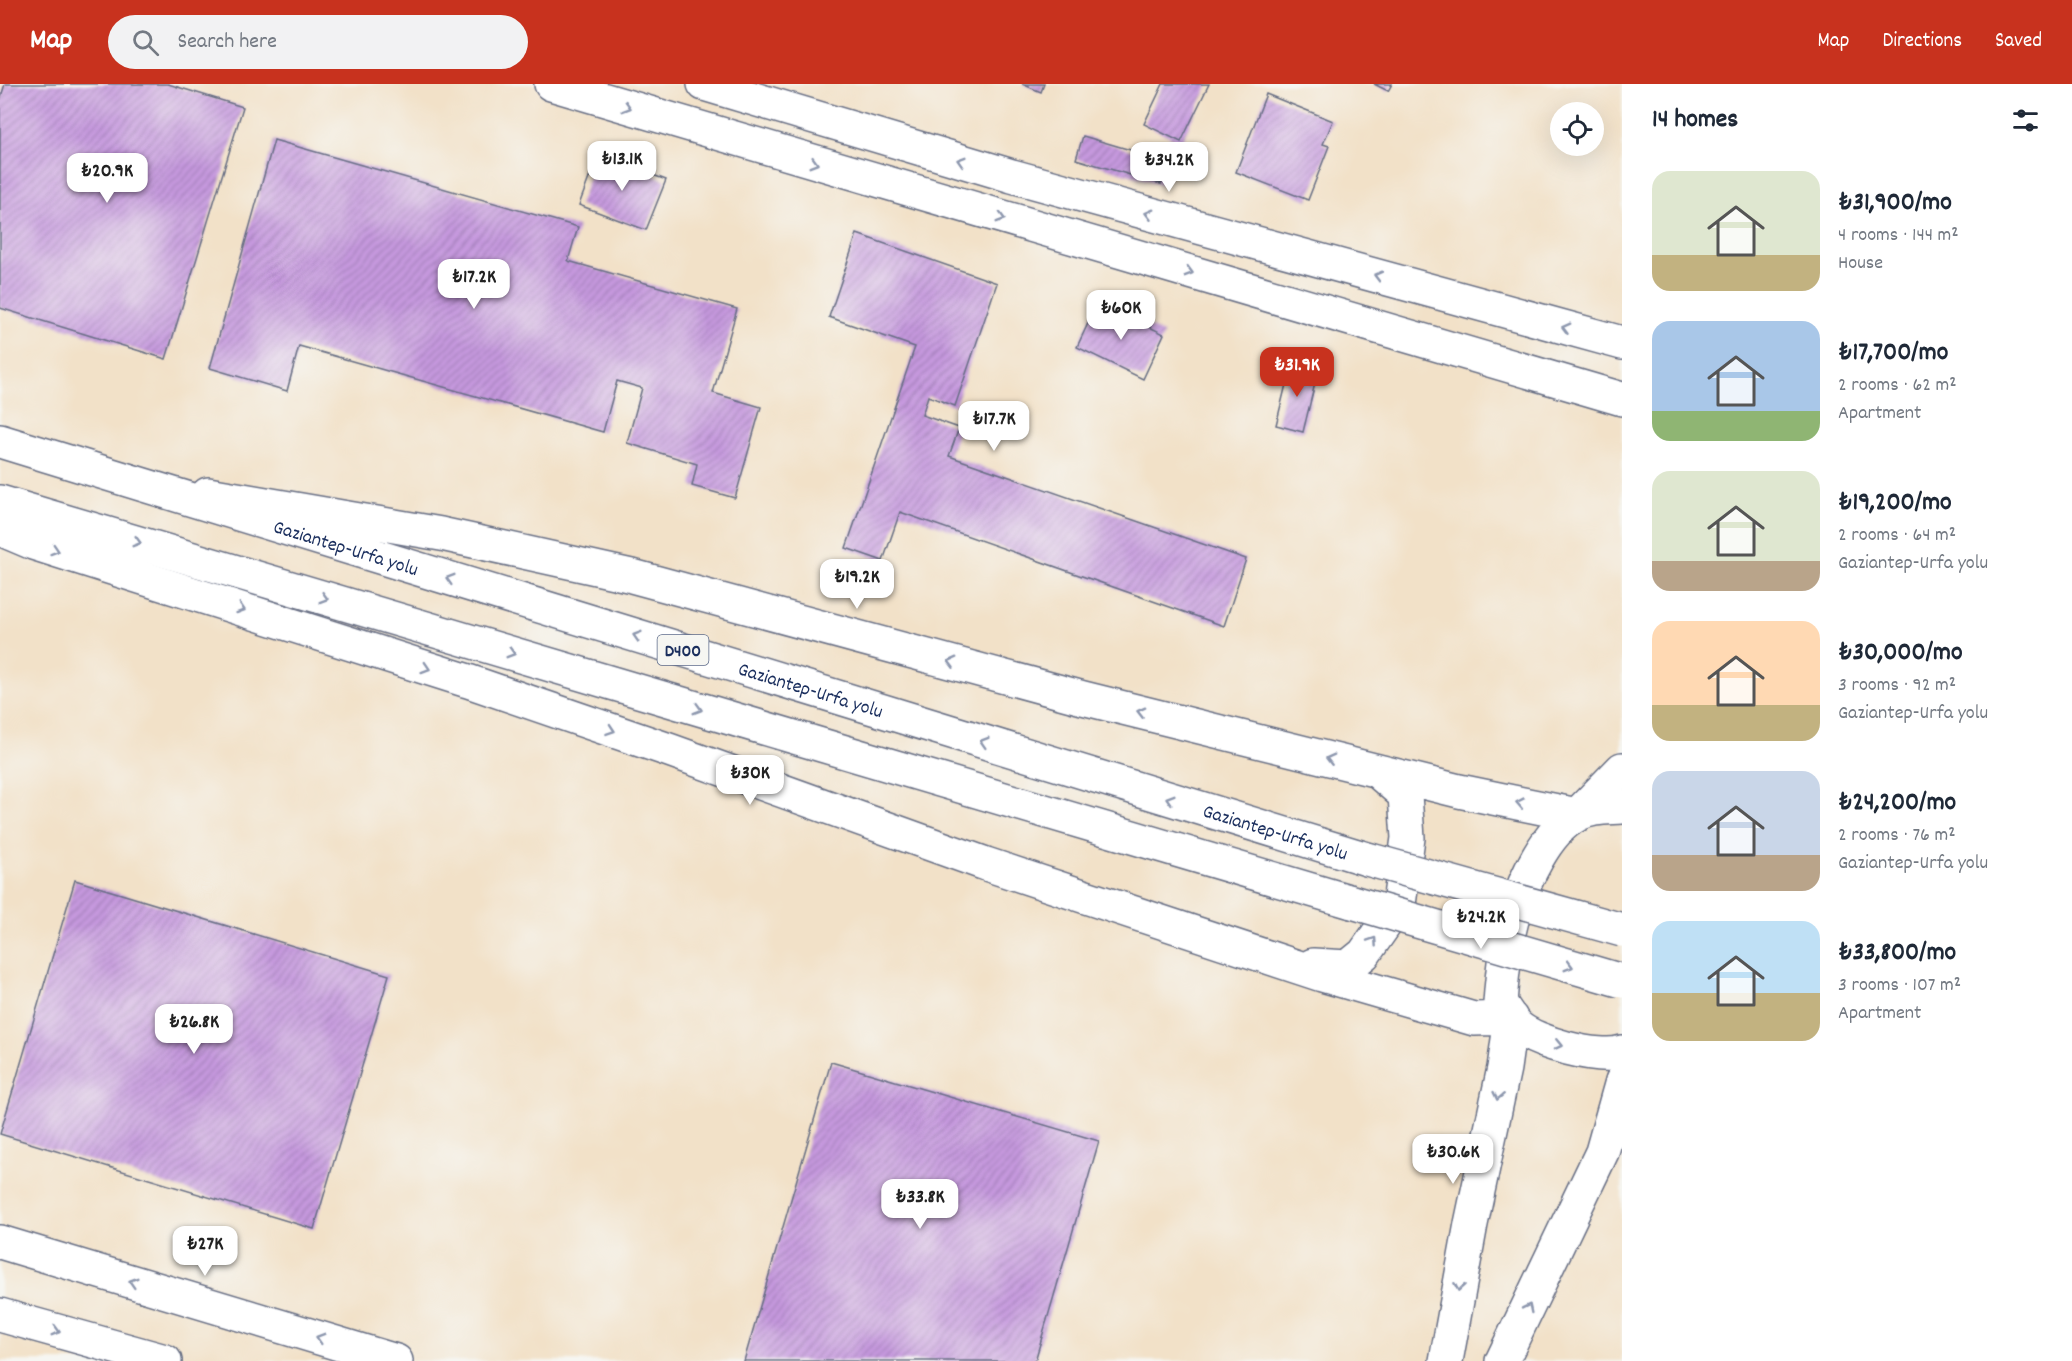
<!DOCTYPE html>
<html lang="en">
<head>
<meta charset="utf-8">
<style>
  body { margin:0; font-family:Dekko,sans-serif; background:#f2f2f3; color:#1f2937; height:100vh; display:flex; flex-direction:column; font-size:22px; white-space:nowrap }
  * { box-sizing:border-box; margin:0 }
  p { font-size:20px; color:#747a83 }
  .icon { flex:none; width:33px; height:33px; fill:none; stroke:currentColor; stroke-width:2; stroke-linecap:round; stroke-linejoin:round }
  .map { position:relative; flex:1; overflow:hidden }
  .drawer { display:flex; flex-direction:column; background:#fff; width:450px }
  .drawer>* { flex:none }
  .fabs { position:absolute; left:1550px; top:18px; display:grid; gap:12px }
  .fabs a { display:grid; place-items:center; width:54px; height:54px; border-radius:50%; background:#fff; box-shadow:0 6px 24px #0002; font-size:30px }
  .price { position:absolute; translate:-50% -51px; padding:0 14px; border-radius:12px; background:#fff; color:#222; font-size:20px; line-height:39px; filter:drop-shadow(0 2px 3px #0008) }
  .price::after { content:''; position:absolute; left:50%; top:36px; width:18px; height:14px; margin-left:-9px; background:inherit; clip-path:polygon(0 0,100% 0,50% 100%) }
  .price.current { background:#c8321e; color:#fff }
  ul { padding:0; list-style:none }
  li { display:flex; align-items:center; gap:18px; height:150px; padding:0 30px }
  li span { display:grid; place-items:center; flex:none; width:168px; height:120px; border-radius:18px; color:#555 }
  li>.icon { margin-inline-start:auto }
  span .icon { width:72px; height:72px; fill:#fffc; stroke-width:1 }
  li b { font-size:26px }
  h2 { display:flex; justify-content:space-between; align-items:center; height:72px; padding:0 30px; font-size:26px }
  header { display:flex; align-items:center; gap:36px; box-sizing:border-box; height:84px; padding:0 30px; background:#c8321e; color:#fff }
  header strong { font-size:28px }
  nav { display:flex; gap:33px; margin-inline-start:auto; font-size:21px }
  .search { width:420px; height:54px; background:#f2f2f3; display:flex; align-items:center; gap:15px; box-sizing:border-box; padding:0 21px; border-radius:33px; color:#747a83; font-size:22px }
  main { display:flex; flex:1; min-height:0 }
  .map>svg:first-child { display:block }
  .building { fill:url(#building-hatch) }
  .lines { fill:none; stroke-linecap:round; stroke-linejoin:round }
  .secondary-casing { stroke:#666d83; stroke-width:36 }
  .highway-casing { stroke:#666d83; stroke-width:36 }
  .secondary { stroke:#fff; stroke-width:33 }
  .highway { stroke:#fff; stroke-width:33 }
  .highway-bridge-casing { stroke:#666d83; stroke-width:36; stroke-linecap:butt }
  .highway-bridge { stroke:#fff; stroke-width:33 }
  .oneway { stroke:#8d97ae }
  .labels { text-anchor:middle; stroke-width:5; stroke-linejoin:round; paint-order:stroke }
  .shield { fill:#f6f6f2; stroke:#5d6b8a; stroke-width:1.5 }
  .shield-label { font-size:18px; font-weight:bold; fill:#1b2f5e }
  .street-label { font-size:20px; fill:#1b2f5e; stroke:#f6f6f2 }
</style>
</head>
<body>
<header>
<strong>Map</strong>
<div class="search"><svg class="icon" aria-label="search" viewBox="0 0 24 24"><circle cx="10" cy="10" r="6"/><path d="M15 15l6 6"/></svg>Search here</div>
<nav><a>Map</a><a>Directions</a><a>Saved</a></nav>
</header>
<main>
<div class="map">
<svg width="1622" height="1277" viewBox="0 0 1622 1277">
  <defs>
    <pattern id="building-hatch" width="6" height="6" patternUnits="userSpaceOnUse" patternTransform="scale(1.5)"><rect width="6" height="6" fill="#c699de"/><path d="M-1 1l2-2M0 6l6-6M5 7l2-2" fill="none" stroke="#a07db7"/></pattern>
  </defs>
  <rect width="100%" height="100%" fill="#f6f6f2"/>
  <filter id="ink" filterUnits="userSpaceOnUse"><feTurbulence type="fractalNoise" baseFrequency=".0167" numOctaves="2"/><feDisplacementMap in="SourceGraphic" scale="12" xChannelSelector="R" yChannelSelector="G"/><feConvolveMatrix kernelMatrix="1 2 1 2 8 2 1 2 1" color-interpolation-filters="sRGB"/></filter>
  <filter id="wash" filterUnits="userSpaceOnUse"><feTurbulence type="fractalNoise" baseFrequency=".008" numOctaves="4" result="noise"/><feDisplacementMap in="SourceGraphic" scale="24" xChannelSelector="R" yChannelSelector="G"/><feGaussianBlur stdDeviation="1.35" result="paint"/><feColorMatrix in="noise" values="0 0 0 0 0 0 0 0 0 0 0 0 0 0 0 0 0 1.4 0 .05"/><feComposite in="paint" operator="in"/></filter>
  <g filter="url(#wash)">
    <rect width="100%" height="100%" fill="#f2e1c8"/>
    <g id="blocks">
      <!-- building -->
      <path class="building" d="M5,0H168L243,23L166,275L0,224V16Z
        M1022,0H1044L1041,8Z
        M1163,0H1209L1181,58L1144,40Z
        M1374,0H1392L1388,7Z
        M1266,10L1333,37L1323,60L1329,62L1308,116L1236,88Z
        M1083,52L1168,77L1161,100L1076,75Z
        M274,56L578,143L568,177L737,225L713,309L761,323L735,414L692,402L697,380L627,359L642,304L617,297L603,348L299,262L287,307L210,284Z
        M598,70L666,96L646,146L579,121Z
        M857,150L997,199L955,322L928,312L922,331L959,344L949,372L1246,475L1224,542L900,428L883,477L846,464L915,263L829,233Z
        M1098,218L1164,250L1143,295L1077,263Z
        M1291,280L1318,287L1303,348L1276,341Z
        M75,796L389,891L314,1145L0,1050Z
        M831,978L1099,1057L1035,1277H744Z"/>
    </g>
  </g>
  <g filter="url(#ink)">
    <use href="#blocks" fill-opacity="0" stroke="#666d83" stroke-width="1.5"/>
    <g class="lines">
      <!-- secondary casing -->
      <g class="secondary-casing">
        <path id="secondary" d="M551,0L1622,315
          M704,0L1012,92L1622,259
          M208,410L441,450L632,492L1083,614L1459,707L1577,731L1622,685
          M0,445L33,459L468,597L669,666L986,780L1322,891L1474,935L1511,934L1504,984L1471,1140L1446,1277
          M1622,723C1607,724 1591,723 1577,731C1546,747 1524,797 1514,829C1506,855 1502,892 1500,919C1506,927 1511,936 1517,942C1535,959 1600,976 1622,968
          M1313,881L1348,883L1364,870L1399,820L1408,754L1405,711L1377,687
          M0,1158L396,1277
          M0,1231L165,1277
          M1502,1277L1602,1068L1622,997"/>
      </g>
      <!-- highway casing -->
      <g class="highway-casing">
        <g id="highway">
          <path id="s1" d="M0,357L1367,775"/>
          <path d="M0,418L1352,818"/>
        </g>
      </g>
      <!-- secondary -->
      <use href="#secondary" class="secondary"/>
      <!-- highway -->
      <use href="#highway" class="highway"/>
      <!-- highway-bridge casing -->
      <g class="highway-bridge-casing">
        <path id="highway-bridge" d="M1367,775L1622,846
          M1352,818L1622,897"/>
      </g>
      <!-- highway-bridge -->
      <use href="#highway-bridge" class="highway-bridge"/>
    </g>
    <!-- one-way arrows -->
    <defs><path id="oneway-chevron" d="M-2-3.5L2.5 0L-2 3.5" fill="none" stroke-width="1.6" stroke-linecap="round" stroke-linejoin="round" transform="scale(1.5)"/></defs>
    <g class="oneway">
      <use href="#oneway-chevron" transform="translate(627 23) rotate(17)"/>
      <use href="#oneway-chevron" transform="translate(961 77) rotate(-163)"/>
      <use href="#oneway-chevron" transform="translate(814 79) rotate(16)"/>
      <use href="#oneway-chevron" transform="translate(1149 130) rotate(-165)"/>
      <use href="#oneway-chevron" transform="translate(1001 134) rotate(16)"/>
      <use href="#oneway-chevron" transform="translate(1189 188) rotate(16)"/>
      <use href="#oneway-chevron" transform="translate(1378 192) rotate(-165)"/>
      <use href="#oneway-chevron" transform="translate(1566 244) rotate(-165)"/>
      <use href="#oneway-chevron" transform="translate(137 458) rotate(16)"/>
      <use href="#oneway-chevron" transform="translate(55 466) rotate(18)"/>
      <use href="#oneway-chevron" transform="translate(450 495) rotate(-163)"/>
      <use href="#oneway-chevron" transform="translate(324 514) rotate(16)"/>
      <use href="#oneway-chevron" transform="translate(241 525) rotate(18)"/>
      <use href="#oneway-chevron" transform="translate(637 552) rotate(-163)"/>
      <use href="#oneway-chevron" transform="translate(511 569) rotate(16)"/>
      <use href="#oneway-chevron" transform="translate(952 578) rotate(-165)"/>
      <use href="#oneway-chevron" transform="translate(426 584) rotate(18)"/>
      <use href="#oneway-chevron" transform="translate(698 625) rotate(16)"/>
      <use href="#oneway-chevron" transform="translate(1141 628) rotate(-166)"/>
      <use href="#oneway-chevron" transform="translate(611 646) rotate(19)"/>
      <use href="#oneway-chevron" transform="translate(984 658) rotate(-163)"/>
      <use href="#oneway-chevron" transform="translate(1330 675) rotate(-166)"/>
      <use href="#oneway-chevron" transform="translate(1170 715) rotate(-163)"/>
      <use href="#oneway-chevron" transform="translate(1520 719) rotate(-169)"/>
      <use href="#oneway-chevron" transform="translate(1373 857) rotate(-56)"/>
      <use href="#oneway-chevron" transform="translate(1569 882) rotate(16)"/>
      <use href="#oneway-chevron" transform="translate(1558 961) rotate(13)"/>
      <use href="#oneway-chevron" transform="translate(1498 1012) rotate(102)"/>
      <use href="#oneway-chevron" transform="translate(133 1198) rotate(-163)"/>
      <use href="#oneway-chevron" transform="translate(1459 1203) rotate(100)"/>
      <use href="#oneway-chevron" transform="translate(1528 1224) rotate(-64)"/>
      <use href="#oneway-chevron" transform="translate(56 1247) rotate(16)"/>
      <use href="#oneway-chevron" transform="translate(320 1254) rotate(-163)"/>
    </g>
  </g>
  <g class="labels">
    <!-- shield labels -->
    <rect class="shield" x="657.5" y="551" width="51" height="30" rx="4.5"/>
    <g class="shield-label">
      <text x="683" y="572">D400</text>
    </g>
    <!-- street labels -->
    <g class="street-label">
      <text dy="7" stroke="none"><textPath href="#s1" startOffset="362">Gaziantep-Urfa yolu</textPath></text>
      <text dy="7" stroke="none"><textPath href="#s1" startOffset="848">Gaziantep-Urfa yolu</textPath></text>
      <text dy="7" stroke="none"><textPath href="#s1" startOffset="1334">Gaziantep-Urfa yolu</textPath></text>
    </g>
  </g>
</svg>
<div class="fabs">
<a><svg class="icon" aria-label="locate" viewBox="0 0 24 24"><circle cx="12" cy="12" r="6"/><path d="M12 2v4M12 18v4M2 12h4M18 12h4"/></svg></a>
</div>
<b class="price" style="left:622px;top:108px">₺13.1K</b>
<b class="price" style="left:1169px;top:109px">₺34.2K</b>
<b class="price" style="left:107px;top:120px">₺20.9K</b>
<b class="price" style="left:474px;top:226px">₺17.2K</b>
<b class="price" style="left:1121px;top:257px">₺60K</b>
<b class="price current" style="left:1297px;top:314px">₺31.9K</b>
<b class="price" style="left:994px;top:368px">₺17.7K</b>
<b class="price" style="left:857px;top:526px">₺19.2K</b>
<b class="price" style="left:750px;top:722px">₺30K</b>
<b class="price" style="left:1481px;top:866px">₺24.2K</b>
<b class="price" style="left:194px;top:971px">₺26.8K</b>
<b class="price" style="left:1453px;top:1101px">₺30.6K</b>
<b class="price" style="left:920px;top:1146px">₺33.8K</b>
<b class="price" style="left:205px;top:1193px">₺27K</b>
</div>
<section class="drawer">
<h2>14 homes<svg class="icon" aria-label="filters" viewBox="0 0 24 24"><path d="M4 7h16M4 17h16"/><circle cx="9" cy="7" r="2"/><circle cx="15" cy="17" r="2"/></svg></h2>
<ul>
<li><span style="background:linear-gradient(#dfe7d0 70%,#c2b280 0)"><svg class="icon" aria-label="home" viewBox="0 0 24 24"><path d="M3 11l9-7 9 7M6 9v11h12V9"/></svg></span><div><b>₺31,900/mo</b><p>4 rooms · 144 m²</p><p>House</p></div></li>
<li><span style="background:linear-gradient(#a9c7e8 75%,#8fb573 0)"><svg class="icon" aria-label="home" viewBox="0 0 24 24"><path d="M3 11l9-7 9 7M6 9v11h12V9"/></svg></span><div><b>₺17,700/mo</b><p>2 rooms · 62 m²</p><p>Apartment</p></div></li>
<li><span style="background:linear-gradient(#dfe7d0 75%,#b9a48a 0)"><svg class="icon" aria-label="home" viewBox="0 0 24 24"><path d="M3 11l9-7 9 7M6 9v11h12V9"/></svg></span><div><b>₺19,200/mo</b><p>2 rooms · 64 m²</p><p>Gaziantep-Urfa yolu</p></div></li>
<li><span style="background:linear-gradient(#ffd9b3 70%,#c2b280 0)"><svg class="icon" aria-label="home" viewBox="0 0 24 24"><path d="M3 11l9-7 9 7M6 9v11h12V9"/></svg></span><div><b>₺30,000/mo</b><p>3 rooms · 92 m²</p><p>Gaziantep-Urfa yolu</p></div></li>
<li><span style="background:linear-gradient(#c9d6e8 70%,#b9a48a 0)"><svg class="icon" aria-label="home" viewBox="0 0 24 24"><path d="M3 11l9-7 9 7M6 9v11h12V9"/></svg></span><div><b>₺24,200/mo</b><p>2 rooms · 76 m²</p><p>Gaziantep-Urfa yolu</p></div></li>
<li><span style="background:linear-gradient(#bfe0f5 60%,#c2b280 0)"><svg class="icon" aria-label="home" viewBox="0 0 24 24"><path d="M3 11l9-7 9 7M6 9v11h12V9"/></svg></span><div><b>₺33,800/mo</b><p>3 rooms · 107 m²</p><p>Apartment</p></div></li>
</ul>
</section>
</main>
</body>
</html>
